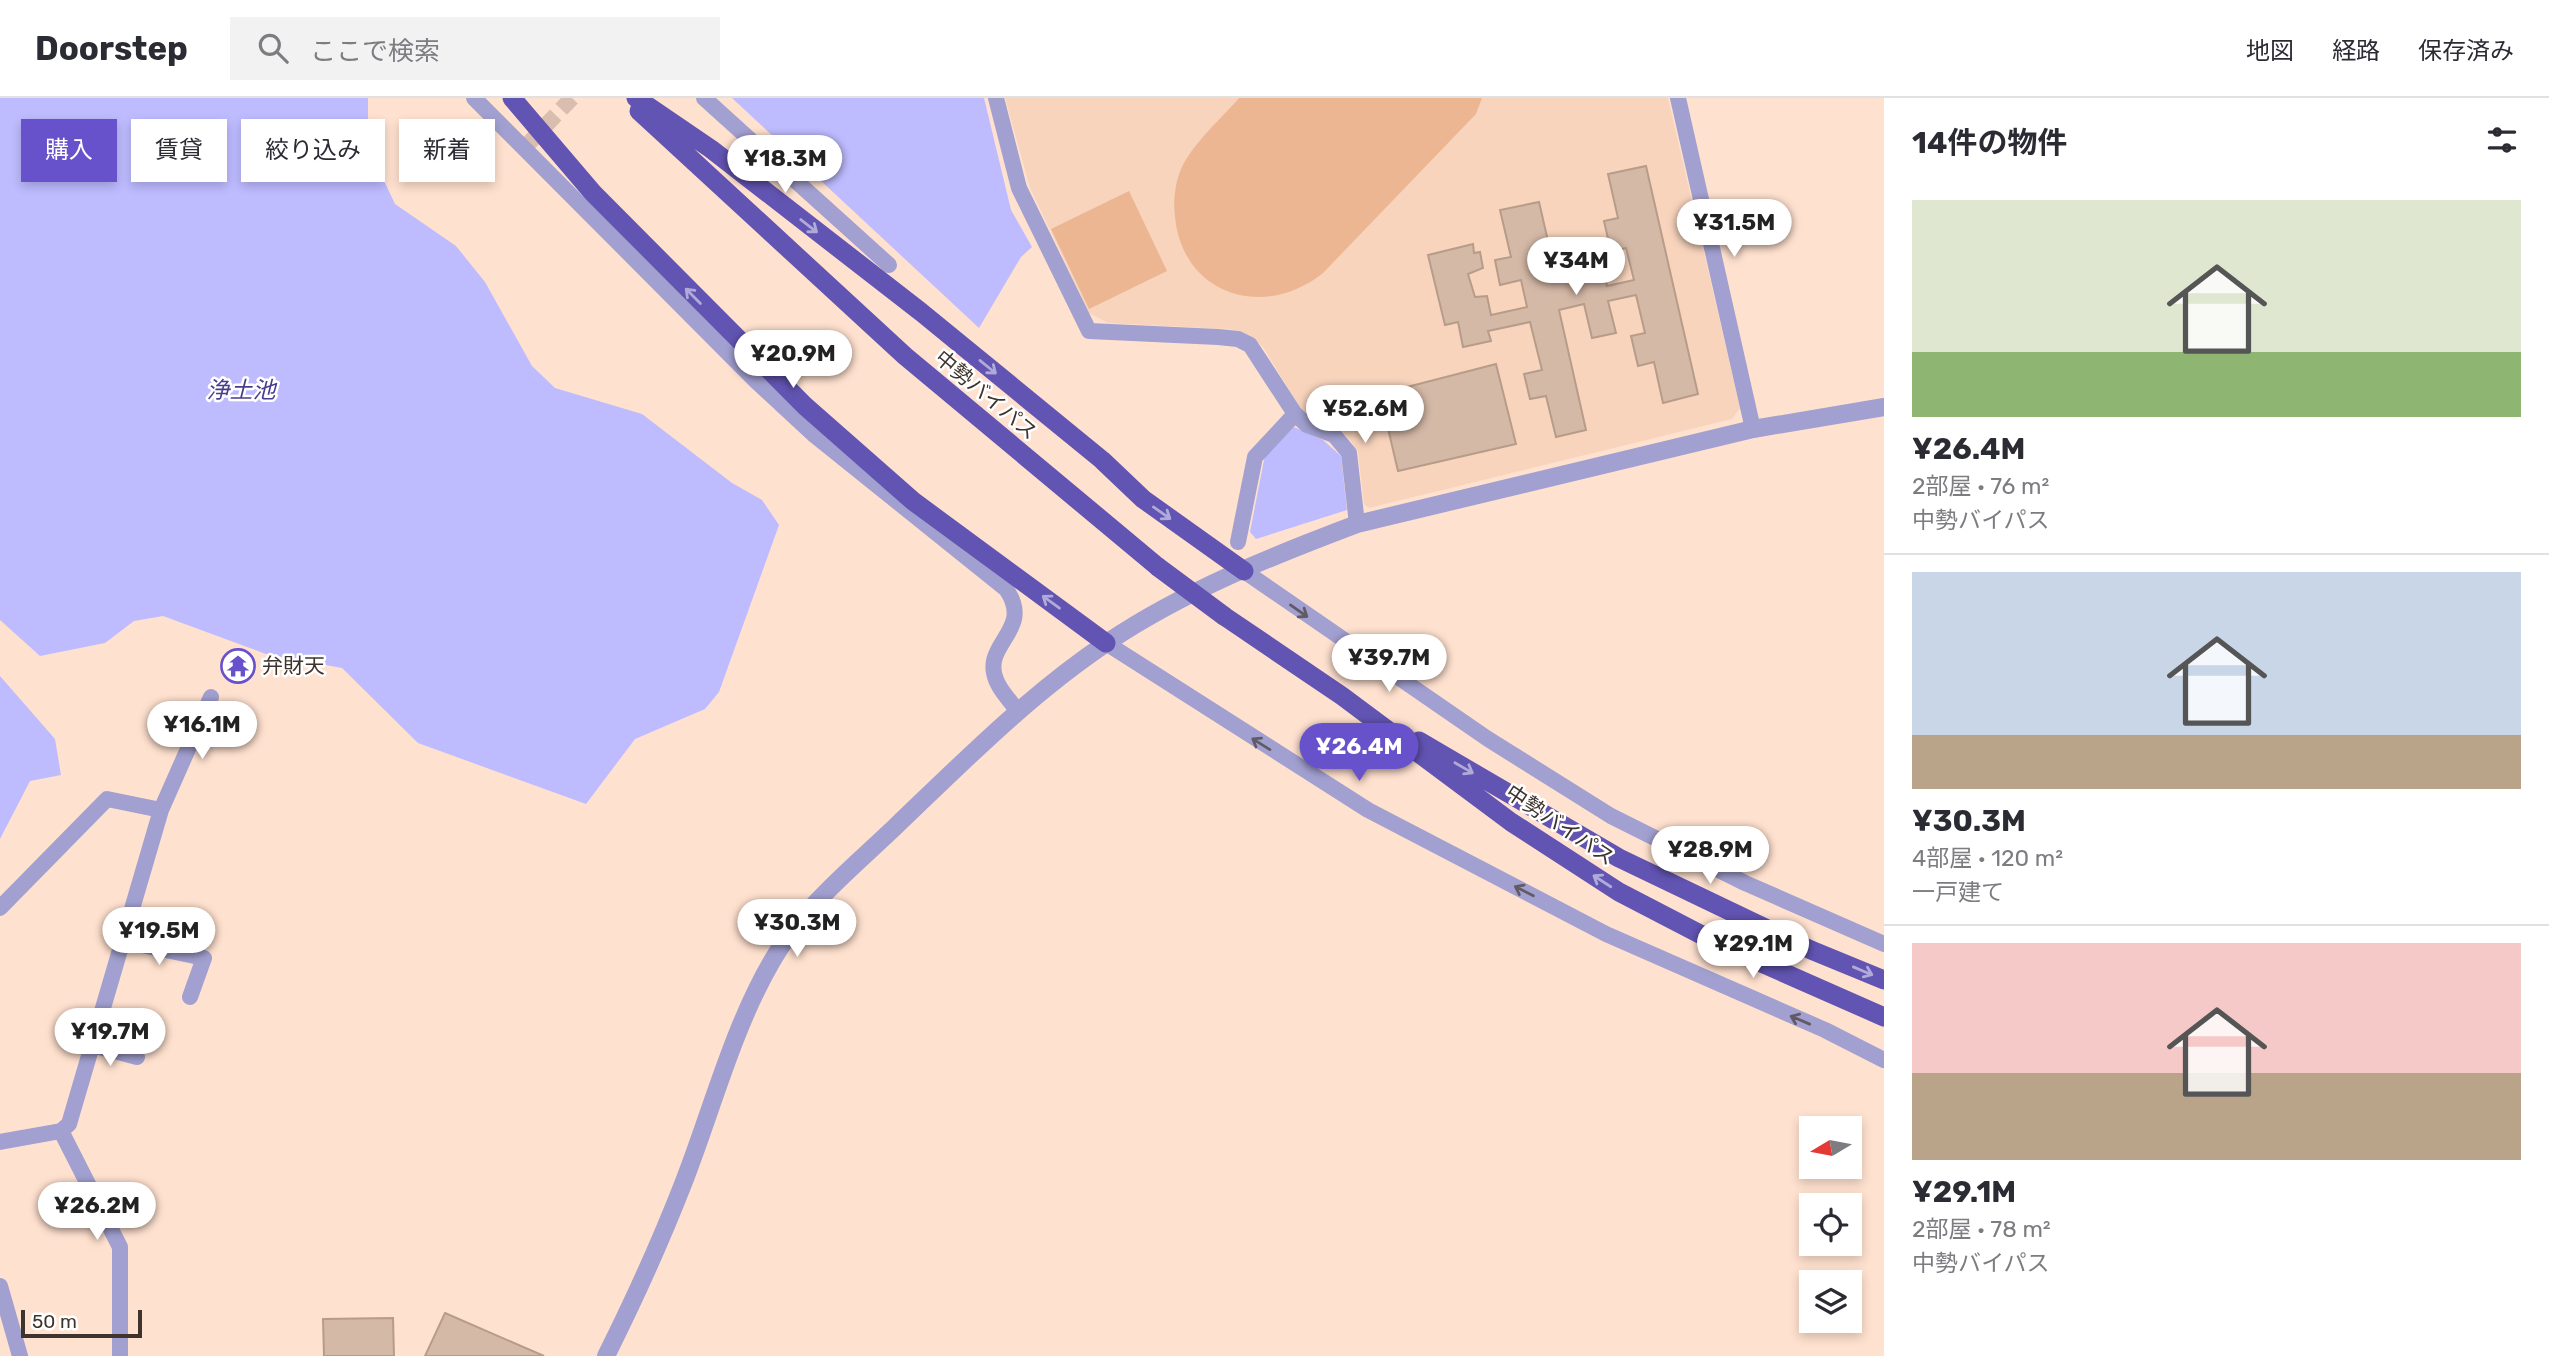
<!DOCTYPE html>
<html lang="ja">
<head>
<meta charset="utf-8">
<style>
  body { margin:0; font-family:Rubik,"Noto Sans JP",sans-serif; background:#f2f2f3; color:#2b2b33; height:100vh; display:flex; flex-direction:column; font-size:26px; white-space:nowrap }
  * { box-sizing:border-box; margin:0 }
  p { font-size:23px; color:#7c7c81 }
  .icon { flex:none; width:38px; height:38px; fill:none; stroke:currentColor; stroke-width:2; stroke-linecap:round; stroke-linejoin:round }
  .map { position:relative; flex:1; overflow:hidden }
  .details { display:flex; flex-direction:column; background:#fff; width:665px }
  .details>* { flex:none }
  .top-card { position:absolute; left:21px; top:21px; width:665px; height:63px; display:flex; gap:14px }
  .needle { width:46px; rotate:260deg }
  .buttons { position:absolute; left:1799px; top:1018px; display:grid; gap:14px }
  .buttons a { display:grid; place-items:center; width:63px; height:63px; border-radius:0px; background:#fff; box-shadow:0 4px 10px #0003; font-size:35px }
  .scale { position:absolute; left:21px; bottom:18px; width:121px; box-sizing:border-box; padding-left:7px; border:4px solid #3f342d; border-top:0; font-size:19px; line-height:24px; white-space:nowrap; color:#3f342d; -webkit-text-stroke:5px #fff; paint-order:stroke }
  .price { position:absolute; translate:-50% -60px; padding:0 16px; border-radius:24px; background:#fff; color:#222; font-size:23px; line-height:46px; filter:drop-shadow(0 2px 4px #0008) }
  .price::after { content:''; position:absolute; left:50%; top:42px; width:21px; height:16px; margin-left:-10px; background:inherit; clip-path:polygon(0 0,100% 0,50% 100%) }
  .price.current { background:#6752cc; color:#fff }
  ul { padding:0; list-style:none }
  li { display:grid; align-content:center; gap:14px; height:371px; padding:0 28px }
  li+li { border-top:2px solid #e1e1e2 }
  li span { display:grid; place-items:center; height:217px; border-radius:0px; color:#555 }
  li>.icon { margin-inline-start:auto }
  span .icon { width:126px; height:126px; fill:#fffc; stroke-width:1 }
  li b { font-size:30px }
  h2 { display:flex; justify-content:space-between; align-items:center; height:84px; padding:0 28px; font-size:30px }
  .chip { padding:0 24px; border-radius:0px; background:#fff; box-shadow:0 4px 10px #0003; font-size:24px; line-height:63px }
  .chip.current { background:#6752cc; color:#fff }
  header { display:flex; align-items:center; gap:42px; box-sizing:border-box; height:98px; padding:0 35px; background:#fff; border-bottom:2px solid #e1e1e2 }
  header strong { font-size:33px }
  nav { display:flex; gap:38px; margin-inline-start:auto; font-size:24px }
  .search { width:490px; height:63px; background:#f2f2f3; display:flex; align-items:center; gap:18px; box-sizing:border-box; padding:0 24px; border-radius:0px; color:#7c7c81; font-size:26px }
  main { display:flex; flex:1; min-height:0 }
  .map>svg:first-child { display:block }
  .built { fill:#f8d4bd }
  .green { fill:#edb692 }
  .water { fill:#bebbff }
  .building { fill:#d5b9a7; stroke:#b79c8a; stroke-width:2 }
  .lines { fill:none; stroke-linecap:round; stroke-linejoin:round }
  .minor-tunnel { stroke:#d9beaf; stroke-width:16; stroke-dasharray:16 8; stroke-linecap:butt }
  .minor { stroke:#a2a0d0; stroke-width:16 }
  .tertiary { stroke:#a2a0d0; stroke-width:18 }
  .trunk { stroke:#6254b2; stroke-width:19 }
  .trunk-bridge { stroke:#6254b2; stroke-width:19 }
  .oneway { stroke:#b0aad8 }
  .oneway2 { stroke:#625a66 }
  .labels { text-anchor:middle; stroke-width:5; stroke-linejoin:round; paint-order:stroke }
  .street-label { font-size:21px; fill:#3f342d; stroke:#fff }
  .poi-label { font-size:21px; fill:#3f342d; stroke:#fff; text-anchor:start }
  .water-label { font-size:23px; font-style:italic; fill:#493e8c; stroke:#fff }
</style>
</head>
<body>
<header>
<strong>Doorstep</strong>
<div class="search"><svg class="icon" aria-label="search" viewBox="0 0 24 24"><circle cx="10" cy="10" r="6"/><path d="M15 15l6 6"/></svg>ここで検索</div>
<nav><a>地図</a><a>経路</a><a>保存済み</a></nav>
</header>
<main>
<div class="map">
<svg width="1884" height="1258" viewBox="0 0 1884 1258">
  <rect width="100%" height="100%" fill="#ffe1cf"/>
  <!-- built -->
  <path class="built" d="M1005,0H1668L1740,310L1732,321L1369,410L1364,406L1358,354L1349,340L1337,329L1304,316L1263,249L1253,240L1241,233L1226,231L1108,225L1089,215L1030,90Z"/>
  <!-- green -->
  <path class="green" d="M1239,0H1482L1476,16L1323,175C1265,222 1183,198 1175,119C1173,104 1175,85 1181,71C1193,45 1220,22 1239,0Z
    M1129,93L1167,173L1089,211L1051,131Z"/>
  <!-- water -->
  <path class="water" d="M0,0H368V21L379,72L395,106L456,148L485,184L532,268L555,290L642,316L732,385L762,402L779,427L719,594L705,611L635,641L586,706L418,645L342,570L266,556L163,518L134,523L105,545L40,558L0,522Z
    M732,0H984L1011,112L1032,149L1021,159L979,230Z
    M1294,329L1323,342L1341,358L1347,412L1256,441L1250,434L1265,357Z
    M0,578L55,641L61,677L30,683L0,741Z"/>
  <!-- building -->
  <path class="building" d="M1646,68L1698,296L1663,305L1654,264L1638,268L1631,238L1645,235L1636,197L1608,203L1616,235L1592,240L1584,206L1559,212L1586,332L1556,339L1546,298L1530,301L1524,276L1542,272L1530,224L1488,233L1491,243L1463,249L1458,224L1445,227L1428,157L1473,146L1474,155L1480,154L1483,170L1468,176L1475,199L1487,198L1491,217L1527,209L1521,182L1500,187L1495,162L1511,159L1500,112L1539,104L1554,169L1601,158L1607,188L1634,182L1626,150L1611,154L1604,123L1618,120L1608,76Z
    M1496,266L1516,346L1398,373L1380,296Z
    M445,1215L544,1258H425Z
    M393,1220L394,1258H324L323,1221Z"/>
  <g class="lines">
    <!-- minor-tunnel -->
    <path class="minor-tunnel" d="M528,46L572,0"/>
    <!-- minor -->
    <path class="minor" d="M474,0L758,285L813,336L1006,491C1036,534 977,546 998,586C1003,596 1011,604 1018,613
      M704,0L889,167
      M996,0L1019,90L1089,233L1218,239L1238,241L1250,247L1295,316L1307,327L1334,337L1349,355L1357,426
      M1678,0L1753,331
      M1238,444L1255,359L1295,316
      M1244,473L1488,641L1611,718L1745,785L1884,846
      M1106,545L1368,712L1606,836L1825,932L1884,962
      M161,712L211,599
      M0,810L107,701L161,712L69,1026L61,1033L0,1044
      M123,843L204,860L190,899
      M92,947L137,959
      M61,1033L120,1149V1258
      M0,1188L20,1258"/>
    <!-- tertiary -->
    <path class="tertiary" d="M606,1258C634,1202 660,1145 683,1086C712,1012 732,932 772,863C802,810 852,770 895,729C963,664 1030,596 1108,544C1184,493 1272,458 1357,426L1753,331L1884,309"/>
    <!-- trunk -->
    <path class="trunk" d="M512,0L593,95L805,308L913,403L1106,545
      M636,0L711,51L921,214L1102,362L1143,401L1244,473
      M639,13L905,258L1158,469
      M1224,518L1342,598L1511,724L1619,794L1723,848L1884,919
      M1419,643L1619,760L1811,852L1884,882"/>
    <!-- trunk-bridge -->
    <path class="trunk-bridge" d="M1158,469L1224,518"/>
  </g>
  <!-- one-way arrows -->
  <defs><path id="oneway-shaft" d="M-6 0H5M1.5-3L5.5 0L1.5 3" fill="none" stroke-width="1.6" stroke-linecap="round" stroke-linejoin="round" transform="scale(1.75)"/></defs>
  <g class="oneway">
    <use href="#oneway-shaft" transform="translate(809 128) rotate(38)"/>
    <use href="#oneway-shaft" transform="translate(693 198) rotate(-135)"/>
    <use href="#oneway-shaft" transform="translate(988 269) rotate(39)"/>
    <use href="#oneway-shaft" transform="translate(1162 415) rotate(35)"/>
    <use href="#oneway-shaft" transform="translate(1051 504) rotate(-144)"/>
    <use href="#oneway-shaft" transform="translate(1464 670) rotate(30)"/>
    <use href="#oneway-shaft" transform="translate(1602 783) rotate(-147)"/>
    <use href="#oneway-shaft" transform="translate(1863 873) rotate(23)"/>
  </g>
  <g class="oneway2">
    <use href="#oneway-shaft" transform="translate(1299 513) rotate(35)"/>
    <use href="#oneway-shaft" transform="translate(1261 646) rotate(-148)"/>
    <use href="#oneway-shaft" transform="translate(1524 793) rotate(-153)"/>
    <use href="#oneway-shaft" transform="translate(1800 922) rotate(-157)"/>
  </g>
  <!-- icons -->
  <defs>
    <g id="temple-ring" transform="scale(1.75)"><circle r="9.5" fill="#fff" stroke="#6752cc" stroke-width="1.5"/><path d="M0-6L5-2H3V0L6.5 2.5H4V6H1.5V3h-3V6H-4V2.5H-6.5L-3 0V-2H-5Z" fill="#6752cc"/></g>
  </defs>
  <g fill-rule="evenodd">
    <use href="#temple-ring" x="238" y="568"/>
  </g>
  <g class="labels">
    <!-- street labels -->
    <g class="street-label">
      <text transform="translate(986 297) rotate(40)" y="7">中勢バイパス</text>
      <text transform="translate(1560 727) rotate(34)" y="7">中勢バイパス</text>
    </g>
    <!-- poi labels -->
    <g class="poi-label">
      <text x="262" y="575">弁財天</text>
    </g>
    <!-- water labels -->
    <g class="water-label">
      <text x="241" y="300">浄土池</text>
    </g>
  </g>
</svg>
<div class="buttons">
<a><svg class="needle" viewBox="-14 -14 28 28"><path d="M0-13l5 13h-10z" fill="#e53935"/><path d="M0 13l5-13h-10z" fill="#7c7c81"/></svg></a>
<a><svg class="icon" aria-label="locate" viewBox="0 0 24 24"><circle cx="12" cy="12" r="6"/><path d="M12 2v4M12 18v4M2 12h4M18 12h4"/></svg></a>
<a><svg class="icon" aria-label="layers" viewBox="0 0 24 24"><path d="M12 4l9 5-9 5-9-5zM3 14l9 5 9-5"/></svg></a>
</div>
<div class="scale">50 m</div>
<b class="price" style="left:785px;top:97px">¥18.3M</b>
<b class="price" style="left:1734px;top:161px">¥31.5M</b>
<b class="price" style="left:1576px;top:199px">¥34M</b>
<b class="price" style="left:793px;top:292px">¥20.9M</b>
<b class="price" style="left:1365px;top:347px">¥52.6M</b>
<b class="price" style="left:1389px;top:596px">¥39.7M</b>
<b class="price" style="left:202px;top:663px">¥16.1M</b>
<b class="price current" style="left:1359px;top:685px">¥26.4M</b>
<b class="price" style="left:1710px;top:788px">¥28.9M</b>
<b class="price" style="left:797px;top:861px">¥30.3M</b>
<b class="price" style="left:159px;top:869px">¥19.5M</b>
<b class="price" style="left:1753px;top:882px">¥29.1M</b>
<b class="price" style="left:110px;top:970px">¥19.7M</b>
<b class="price" style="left:97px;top:1144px">¥26.2M</b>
<div class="top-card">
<a class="chip current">購入</a>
<a class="chip">賃貸</a>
<a class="chip">絞り込み</a>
<a class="chip">新着</a>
</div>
</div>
<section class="details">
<h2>14件の物件<svg class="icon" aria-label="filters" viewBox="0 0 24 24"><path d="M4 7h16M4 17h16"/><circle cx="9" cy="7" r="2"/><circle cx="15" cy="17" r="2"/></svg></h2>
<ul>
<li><span style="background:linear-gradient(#dfe7d0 70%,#8fb573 0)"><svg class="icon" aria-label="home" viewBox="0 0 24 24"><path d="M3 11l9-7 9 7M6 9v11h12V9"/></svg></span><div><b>¥26.4M</b><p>2部屋 · 76 m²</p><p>中勢バイパス</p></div></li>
<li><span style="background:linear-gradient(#c9d6e8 75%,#b9a48a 0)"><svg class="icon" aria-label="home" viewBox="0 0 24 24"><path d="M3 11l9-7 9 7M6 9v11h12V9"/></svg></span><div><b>¥30.3M</b><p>4部屋 · 120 m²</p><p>一戸建て</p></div></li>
<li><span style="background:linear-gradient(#f6c9c9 60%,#b9a48a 0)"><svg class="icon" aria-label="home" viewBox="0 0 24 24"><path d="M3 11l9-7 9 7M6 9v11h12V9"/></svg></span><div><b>¥29.1M</b><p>2部屋 · 78 m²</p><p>中勢バイパス</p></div></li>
</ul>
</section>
</main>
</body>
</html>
